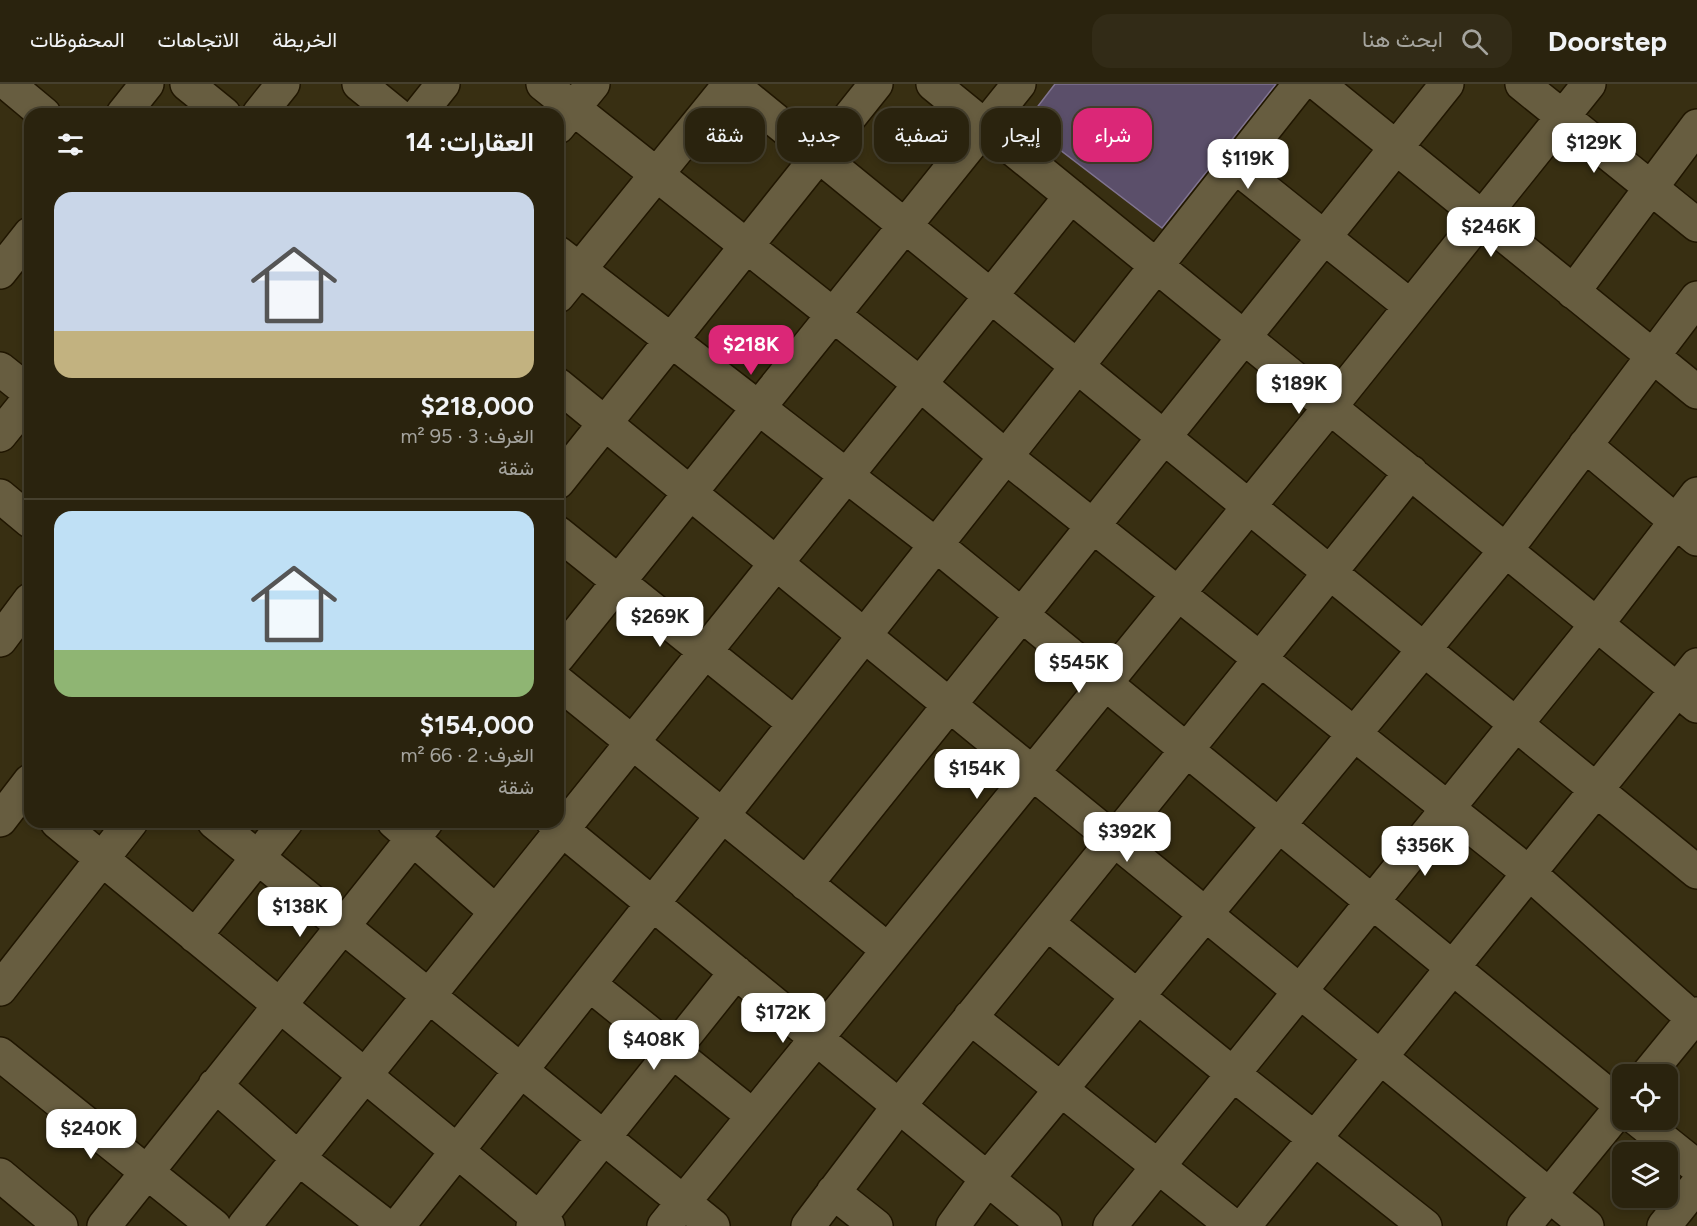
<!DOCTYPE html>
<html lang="ar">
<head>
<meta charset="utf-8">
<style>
  body { margin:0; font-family:Figtree,Vazirmatn,sans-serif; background:#322b17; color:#f1f3f6; direction:rtl; height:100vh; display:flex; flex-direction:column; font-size:22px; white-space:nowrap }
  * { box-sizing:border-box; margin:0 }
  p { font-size:20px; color:#a5a49e }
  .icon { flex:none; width:33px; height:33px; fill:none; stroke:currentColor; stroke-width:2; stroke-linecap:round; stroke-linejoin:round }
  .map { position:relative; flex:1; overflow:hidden; direction:ltr }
  .drawer { position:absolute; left:24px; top:24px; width:540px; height:720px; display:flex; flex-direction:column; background:#2a230e; border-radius:18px; box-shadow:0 3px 9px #0003,0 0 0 2px #46402e; direction:rtl }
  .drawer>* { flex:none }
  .banner { position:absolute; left:582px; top:24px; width:570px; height:54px; direction:rtl; display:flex; gap:12px }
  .fabs { position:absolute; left:1612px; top:980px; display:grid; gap:12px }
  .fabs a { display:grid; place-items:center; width:66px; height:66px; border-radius:12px; background:#2a230e; box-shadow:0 3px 9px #0003,0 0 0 2px #46402e; font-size:30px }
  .price { position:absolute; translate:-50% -51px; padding:0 14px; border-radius:12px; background:#fff; color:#222; font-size:20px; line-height:39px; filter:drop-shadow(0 2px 3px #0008) }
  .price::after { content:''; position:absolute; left:50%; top:36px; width:18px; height:14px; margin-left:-9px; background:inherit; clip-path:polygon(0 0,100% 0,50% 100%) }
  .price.active { background:#db2777; color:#fff }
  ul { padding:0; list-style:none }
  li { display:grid; align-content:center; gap:12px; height:318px; padding:0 30px }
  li+li { border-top:2px solid #46402e }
  li span { display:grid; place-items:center; height:186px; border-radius:18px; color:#555 }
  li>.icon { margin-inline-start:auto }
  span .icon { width:108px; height:108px; fill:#fffc; stroke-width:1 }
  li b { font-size:26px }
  h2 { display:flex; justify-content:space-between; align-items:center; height:72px; padding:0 30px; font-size:26px }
  .chip { padding:0 21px; border-radius:18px; background:#2a230e; box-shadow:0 3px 9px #0003,0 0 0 2px #46402e; font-size:21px; line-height:54px }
  .chip.active { background:#db2777; color:#fff }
  header { display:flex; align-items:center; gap:36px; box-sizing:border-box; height:84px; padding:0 30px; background:#2a230e; border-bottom:2px solid #46402e }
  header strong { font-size:28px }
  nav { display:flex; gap:33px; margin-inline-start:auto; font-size:21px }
  .search { width:420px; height:54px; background:#322b17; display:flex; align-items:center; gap:15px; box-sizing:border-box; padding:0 21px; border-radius:18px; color:#a5a49e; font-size:22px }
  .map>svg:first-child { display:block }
  .building { fill:#5b4f6a; stroke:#807491; stroke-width:1.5 }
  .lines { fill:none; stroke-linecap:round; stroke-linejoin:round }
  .minor-casing { stroke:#201600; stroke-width:36 }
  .minor { stroke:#675d40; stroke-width:33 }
</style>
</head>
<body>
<header>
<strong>Doorstep</strong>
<div class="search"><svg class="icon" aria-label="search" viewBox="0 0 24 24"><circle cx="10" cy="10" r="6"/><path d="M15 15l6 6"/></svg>ابحث هنا</div>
<nav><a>الخريطة</a><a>الاتجاهات</a><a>المحفوظات</a></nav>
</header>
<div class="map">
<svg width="1697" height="1142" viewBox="0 0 1697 1142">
  <rect width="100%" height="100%" fill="#382f12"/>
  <!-- building -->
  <path class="building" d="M1055,0H1276L1162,144L1025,39Z"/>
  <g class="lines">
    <!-- minor casing -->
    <g class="minor-casing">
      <path id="minor" d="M8,0L44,30
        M187,0L224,30
        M359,0L396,30
        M543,0L920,300L1005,372L1529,789L1697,938
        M731,0L1697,788
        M933,0L1697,622
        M1318,0L1697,308
        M1522,0L1697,141
        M123,30L147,0
        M259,30L283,0
        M419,30L443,0
        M558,43L593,0
        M1235,82L1410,222
        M558,169L935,460L1623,1023
        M0,188L30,150
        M1573,208L1697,42
        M558,212L730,0
        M0,285L30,309
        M558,301L1587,1142
        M0,351L30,314
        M1585,361L1697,455
        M558,398L876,0
        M0,412L30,437
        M558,449L794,639
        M0,556L30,516
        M558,573L1019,0
        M558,598L888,866
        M0,736L30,697
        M57,738L548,1142
        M214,738L713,1142
        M394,738L496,828
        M553,738L1045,1142
        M806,800L1447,0
        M1047,839L1233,990L1425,1142
        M195,852L286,738
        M589,900L753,1032
        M0,905L131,738
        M970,933L1233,1142
        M0,970L214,1142
        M1648,990L1697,930
        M215,1001L298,1074L386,1142
        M1637,1035L1697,1083
        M0,1091L61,1142
        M833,1108L876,1142
        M104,1142L426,738
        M244,1142L1071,112
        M398,1142L1300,0
        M533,1142L736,888
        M664,1142L1330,323L1589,0
        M808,1142L899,1022L1411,388
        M953,1142L987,1095L1506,466L1697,214
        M1110,1142L1597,540L1697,410
        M1244,1142L1697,581
        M1524,1142L1623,1021
        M1664,1142L1697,1101"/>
    </g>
    <!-- minor -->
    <use href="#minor" class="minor"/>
  </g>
</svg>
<div class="fabs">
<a><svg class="icon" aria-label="locate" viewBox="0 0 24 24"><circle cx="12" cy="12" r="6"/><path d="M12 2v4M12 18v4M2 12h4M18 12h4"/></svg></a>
<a><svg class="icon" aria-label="layers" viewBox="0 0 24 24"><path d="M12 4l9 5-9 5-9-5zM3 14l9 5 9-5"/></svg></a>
</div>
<b class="price" style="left:1594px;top:90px">$129K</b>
<b class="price" style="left:1248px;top:106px">$119K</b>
<b class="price" style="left:1491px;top:174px">$246K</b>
<b class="price active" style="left:751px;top:292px">$218K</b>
<b class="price" style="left:1299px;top:331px">$189K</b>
<b class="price" style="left:660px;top:564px">$269K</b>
<b class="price" style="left:1079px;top:610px">$545K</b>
<b class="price" style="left:977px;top:716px">$154K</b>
<b class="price" style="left:1127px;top:779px">$392K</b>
<b class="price" style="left:1425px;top:793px">$356K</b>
<b class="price" style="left:300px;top:854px">$138K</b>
<b class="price" style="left:783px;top:960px">$172K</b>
<b class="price" style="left:654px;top:987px">$408K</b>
<b class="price" style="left:91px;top:1076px">$240K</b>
<div class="banner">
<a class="chip active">شراء</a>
<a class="chip">إيجار</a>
<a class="chip">تصفية</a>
<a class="chip">جديد</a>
<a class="chip">شقة</a>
</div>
<section class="drawer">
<h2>العقارات: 14<svg class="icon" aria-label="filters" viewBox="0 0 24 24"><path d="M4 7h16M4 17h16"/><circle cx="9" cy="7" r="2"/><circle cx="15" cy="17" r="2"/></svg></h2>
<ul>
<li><span style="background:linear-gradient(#c9d6e8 75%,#c2b280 0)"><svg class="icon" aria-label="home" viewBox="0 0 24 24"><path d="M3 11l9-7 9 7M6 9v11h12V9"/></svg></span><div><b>$218,000</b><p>الغرف: 3 · 95 m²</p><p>شقة</p></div></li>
<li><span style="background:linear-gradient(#bfe0f5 75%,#8fb573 0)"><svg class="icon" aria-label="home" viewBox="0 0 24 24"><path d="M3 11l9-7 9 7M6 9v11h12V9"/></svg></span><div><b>$154,000</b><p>الغرف: 2 · 66 m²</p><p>شقة</p></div></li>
</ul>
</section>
</div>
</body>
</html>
